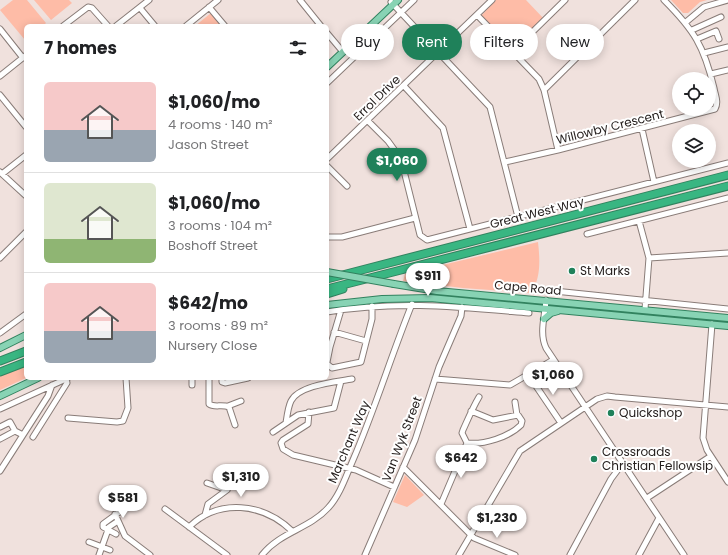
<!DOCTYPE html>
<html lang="en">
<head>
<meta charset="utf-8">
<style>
  body { margin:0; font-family:Poppins,sans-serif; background:#f2f2f2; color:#202124; height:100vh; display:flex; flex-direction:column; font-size:15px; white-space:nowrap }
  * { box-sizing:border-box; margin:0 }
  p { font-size:13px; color:#757577 }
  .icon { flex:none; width:22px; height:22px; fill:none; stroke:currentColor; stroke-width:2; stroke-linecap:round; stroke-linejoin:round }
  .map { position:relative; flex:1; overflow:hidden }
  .drawer { position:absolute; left:24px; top:24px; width:305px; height:356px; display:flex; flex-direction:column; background:#fff; border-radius:6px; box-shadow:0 2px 10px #0003 }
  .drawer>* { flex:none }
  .banner { position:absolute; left:341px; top:24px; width:327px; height:36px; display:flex; gap:8px }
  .tools { position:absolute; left:672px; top:72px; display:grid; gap:8px }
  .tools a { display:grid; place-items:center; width:44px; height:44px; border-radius:50%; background:#fff; box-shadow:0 2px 10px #0003; font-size:20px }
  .price { position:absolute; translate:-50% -34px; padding:0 9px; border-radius:14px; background:#fff; color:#222; font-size:13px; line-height:26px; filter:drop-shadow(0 1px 2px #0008) }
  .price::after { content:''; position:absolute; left:50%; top:24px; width:12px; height:9px; margin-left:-6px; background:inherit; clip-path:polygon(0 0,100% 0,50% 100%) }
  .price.on { background:#1f815a; color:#fff }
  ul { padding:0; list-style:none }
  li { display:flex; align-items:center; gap:12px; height:100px; padding:0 20px }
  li+li { border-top:1px solid #e0e0e0 }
  li span { display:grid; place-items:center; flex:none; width:112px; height:80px; border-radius:6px; color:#555 }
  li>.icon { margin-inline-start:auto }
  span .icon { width:48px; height:48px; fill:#fffc; stroke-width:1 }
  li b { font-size:17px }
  h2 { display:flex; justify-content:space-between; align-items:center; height:48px; padding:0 20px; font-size:17px }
  .tag { padding:0 14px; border-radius:18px; background:#fff; box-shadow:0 2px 10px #0003; font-size:14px; line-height:36px }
  .tag.on { background:#1f815a; color:#fff }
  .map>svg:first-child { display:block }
  .green { fill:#febca7 }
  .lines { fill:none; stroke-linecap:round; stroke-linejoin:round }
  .minor-casing { stroke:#897c78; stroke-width:7 }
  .major-casing { stroke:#32825f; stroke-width:8 }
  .highway-casing { stroke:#32825f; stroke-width:9 }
  .minor { stroke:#fff; stroke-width:5 }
  .major { stroke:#88d3b4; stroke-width:6 }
  .highway { stroke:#39b682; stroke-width:7 }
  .major-bridge-casing { stroke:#32825f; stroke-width:8; stroke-linecap:butt }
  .major-bridge { stroke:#88d3b4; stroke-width:6 }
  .poi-dot { fill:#1f815a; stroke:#fff; stroke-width:1.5 }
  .labels { text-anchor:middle; stroke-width:4; stroke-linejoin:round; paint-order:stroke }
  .street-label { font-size:12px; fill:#26201f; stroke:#fff }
  .poi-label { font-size:12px; fill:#26201f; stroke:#fff; text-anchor:start }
</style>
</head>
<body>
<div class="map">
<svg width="728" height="555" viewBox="0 0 728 555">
  <rect width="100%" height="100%" fill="#f0e1dd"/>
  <!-- green -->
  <path class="green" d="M13,0H27L46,23L43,26H26L25,40L0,10Z
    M34,0H69L72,3L51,20Z
    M496,0H526L544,19L512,49L480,17Z
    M671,0H707L700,2L688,13H683Z
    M211,13L221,26H195Z
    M538,242C540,260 541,278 531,293L463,288L403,281L405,274Z
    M26,366V378L0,390V376Z
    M405,475L424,495L407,507L393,502Z"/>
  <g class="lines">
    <!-- minor casing -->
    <g class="minor-casing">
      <path id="minor" d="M300,0L321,26
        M391,2L490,107L518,217
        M209,7L225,26
        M140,8L155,26
        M477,15L539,79L544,90L558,150
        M686,22L704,7L728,0
        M63,26L88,7L92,8L108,26
        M116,26L149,0
        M186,26L218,0
        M0,29L23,58
        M692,30L721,17
        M327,33L343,52
        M697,39L716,31L719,39
        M512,52L565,0
        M704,53L728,47
        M711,74L728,70
        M0,76L25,56
        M327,83L414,0
        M404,86L443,128L470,229
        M544,90L635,0
        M0,95L26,127
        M368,121L388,141L401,159L420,235L427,240L728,163
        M642,129L654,182
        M327,159L492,0
        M505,162L558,150L715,109C719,102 715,95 714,88C704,46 694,30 664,0
        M327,166L347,186
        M0,172L26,196
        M2,174L26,155
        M639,221L649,258L645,309
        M587,234L728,198
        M327,237H342L415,218
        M0,258L26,232
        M649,258L728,253
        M545,290L728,309
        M546,300C545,316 539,333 546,348L684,555
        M327,312C398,300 459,307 529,313
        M712,324L703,438L707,450L728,482
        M334,332L366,341
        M0,333L26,314
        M327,362L330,347L341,310
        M327,364L332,368L361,362L372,319V306
        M209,378V404C214,408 222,404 229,407L235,425
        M222,378V382L225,383L248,378
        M435,379L510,385L553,360
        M534,383L561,423
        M192,385V378
        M515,402L517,415
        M228,406L241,401
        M0,409L68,378
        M471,411L493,420L518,415L522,421L521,425C509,437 484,445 467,443L462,433L463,430C468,419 473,407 479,397
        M309,412L308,424L283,440L281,443L283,449L293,455L356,470L394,487
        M68,418L117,422L123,421L128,408L126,378
        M286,423C287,416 288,407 291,401C299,385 336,382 352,379
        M0,427L10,422L15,431
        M273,432L298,415L334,408L341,381
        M33,437L67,383L66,378
        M0,439L15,431L23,435
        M403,467L474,538L515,555
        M0,471L48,396L52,385
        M113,497L120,511
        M647,498L711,456
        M441,504L467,443
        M165,509L227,555
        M115,514L125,536L150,555
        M205,515L208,504L227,490L207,483
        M189,527C219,498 263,503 292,531
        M116,534L103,527V524L129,505
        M89,542L110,550
        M99,555L109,527L118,521
        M262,555C280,532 309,529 328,508C340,495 346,476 353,460C375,409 391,356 412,304
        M365,555L415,440L439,367L461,316L462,307
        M459,555L520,451L597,399L607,396L615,397L728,407
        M570,555L611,479L623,463
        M639,555L659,518"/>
    </g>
    <!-- major casing -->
    <g class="major-casing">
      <path id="major" d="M327,67L398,0
        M394,284L437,291L728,318
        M327,305L382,299L430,298L728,326
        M544,319L551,313L558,311
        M0,348L26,335
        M0,396L38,378"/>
    </g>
    <!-- highway casing -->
    <g class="highway-casing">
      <path id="highway" d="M327,279L728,175
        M327,289L728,186
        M327,294L343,289
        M0,361L26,351
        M0,372L26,362"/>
    </g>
    <!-- minor -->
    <use href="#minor" class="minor"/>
    <!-- major -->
    <use href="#major" class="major"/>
    <!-- highway -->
    <use href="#highway" class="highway"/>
    <!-- major-bridge casing -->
    <g class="major-bridge-casing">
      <path id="major-bridge" d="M327,272L394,284"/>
    </g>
    <!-- major-bridge -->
    <use href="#major-bridge" class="major-bridge"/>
  </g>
  <!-- markers -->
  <g class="poi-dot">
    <circle cx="572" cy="271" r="4"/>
    <circle cx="611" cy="413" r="4"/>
    <circle cx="594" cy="459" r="4"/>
  </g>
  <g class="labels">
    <!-- street labels -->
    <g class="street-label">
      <text transform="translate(377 98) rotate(-44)" y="4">Errol Drive</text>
      <text transform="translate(610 127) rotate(-14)" y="4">Willowby Crescent</text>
      <text transform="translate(537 213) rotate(-14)" y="4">Great West Way</text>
      <text transform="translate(528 288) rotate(5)" y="4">Cape Road</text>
      <text transform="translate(402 439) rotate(-69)" y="4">Van Wyk Street</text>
      <text transform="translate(349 442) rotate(-67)" y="4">Marchant Way</text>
    </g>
    <!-- poi labels -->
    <g class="poi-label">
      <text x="580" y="275">St Marks</text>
      <text x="619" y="417">Quickshop</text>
      <text x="602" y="456">Crossroads<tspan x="602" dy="14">Christian Fellowsip</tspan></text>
    </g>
  </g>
</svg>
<div class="tools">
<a><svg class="icon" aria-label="locate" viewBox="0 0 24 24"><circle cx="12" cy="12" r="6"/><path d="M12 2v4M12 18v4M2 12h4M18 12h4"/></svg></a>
<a><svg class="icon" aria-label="layers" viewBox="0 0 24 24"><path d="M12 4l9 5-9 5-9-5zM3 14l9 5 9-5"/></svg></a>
</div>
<b class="price on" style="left:397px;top:182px">$1,060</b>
<b class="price" style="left:428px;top:297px">$911</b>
<b class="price" style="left:553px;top:396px">$1,060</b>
<b class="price" style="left:461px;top:479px">$642</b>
<b class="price" style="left:241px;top:498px">$1,310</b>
<b class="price" style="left:123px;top:519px">$581</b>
<b class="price" style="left:497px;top:539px">$1,230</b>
<div class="banner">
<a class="tag">Buy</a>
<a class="tag on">Rent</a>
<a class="tag">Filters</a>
<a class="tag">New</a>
</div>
<section class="drawer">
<h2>7 homes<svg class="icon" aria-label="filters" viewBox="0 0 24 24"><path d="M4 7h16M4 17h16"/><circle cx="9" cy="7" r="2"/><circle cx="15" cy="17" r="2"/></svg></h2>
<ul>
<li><span style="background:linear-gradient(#f6c9c9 60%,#9aa5b1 0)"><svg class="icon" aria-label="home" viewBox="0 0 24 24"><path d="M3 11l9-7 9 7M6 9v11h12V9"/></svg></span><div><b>$1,060/mo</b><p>4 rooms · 140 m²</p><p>Jason Street</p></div></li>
<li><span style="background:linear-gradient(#dfe7d0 70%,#8fb573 0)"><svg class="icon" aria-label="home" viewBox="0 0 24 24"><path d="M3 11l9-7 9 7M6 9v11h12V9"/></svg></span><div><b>$1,060/mo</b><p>3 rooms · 104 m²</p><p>Boshoff Street</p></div></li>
<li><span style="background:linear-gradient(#f6c9c9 60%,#9aa5b1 0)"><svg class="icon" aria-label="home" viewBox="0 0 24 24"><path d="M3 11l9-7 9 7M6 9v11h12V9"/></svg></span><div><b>$642/mo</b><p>3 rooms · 89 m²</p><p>Nursery Close</p></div></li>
</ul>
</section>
</div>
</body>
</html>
